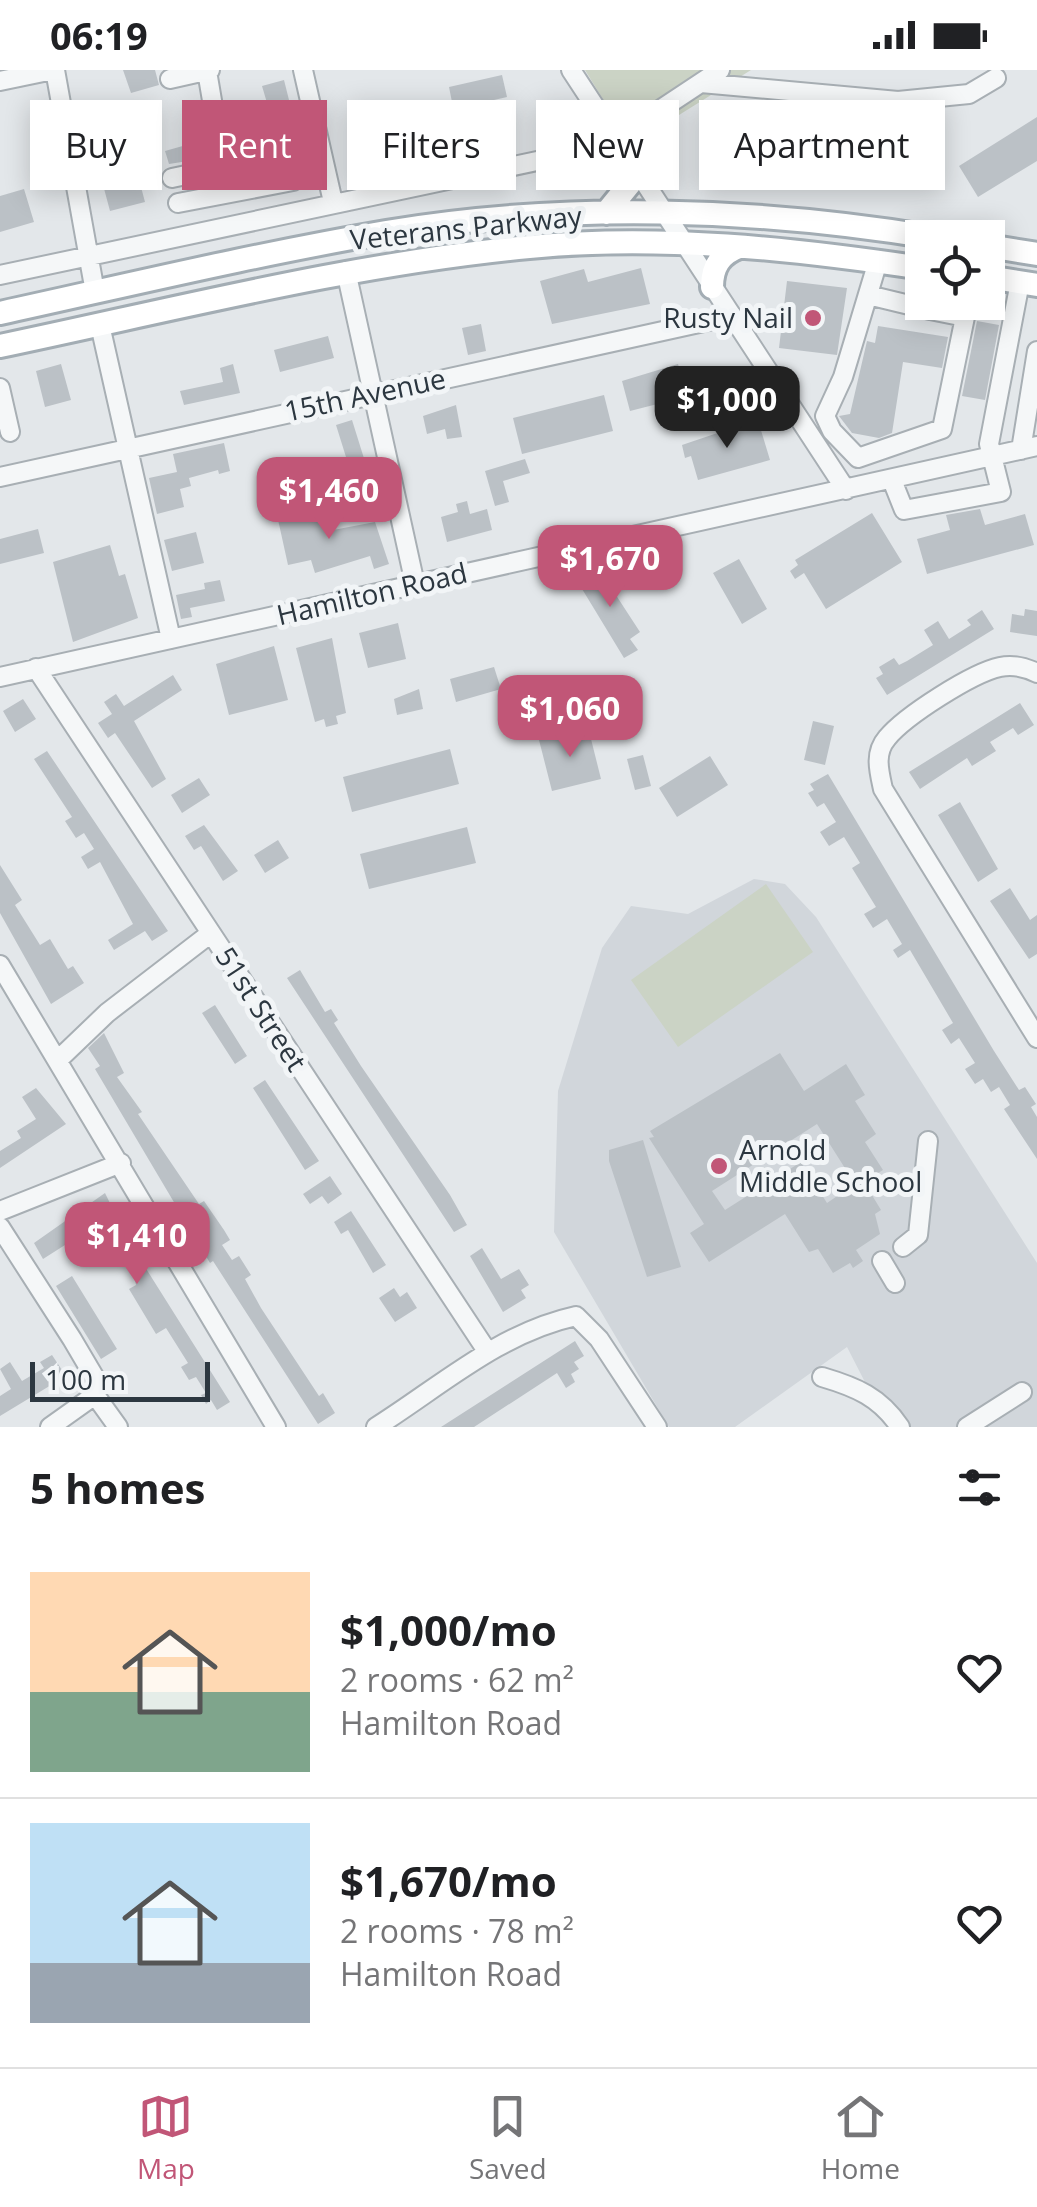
<!DOCTYPE html>
<html lang="en">
<head>
<meta charset="utf-8">
<style>
  body { margin:0; font-family:"Open Sans",sans-serif; background:#f6f6f6; color:#202124; height:100vh; display:flex; flex-direction:column; font-size:38px; white-space:nowrap }
  * { box-sizing:border-box; margin:0 }
  p { font-size:32px; color:#757577 }
  .icon { flex:none; width:55px; height:55px; fill:none; stroke:currentColor; stroke-width:2; stroke-linecap:round; stroke-linejoin:round }
  .map { position:relative; height:1357px; overflow:hidden }
  .drawer { display:flex; flex-direction:column; background:#fff; flex:1 }
  .drawer>* { flex:none }
  .guide { position:absolute; left:30px; top:30px; width:978px; height:90px; display:flex; gap:20px }
  .controls { position:absolute; left:905px; top:150px; display:grid; gap:20px }
  .controls a { display:grid; place-items:center; width:100px; height:100px; border-radius:0px; background:#fff; box-shadow:0 5px 25px #0003; font-size:50px }
  .scale { position:absolute; left:30px; bottom:25px; width:180px; box-sizing:border-box; padding-left:10px; border:5px solid #2c3740; border-top:0; font-size:28px; line-height:35px; white-space:nowrap; color:#2c3740; -webkit-text-stroke:8px #f2f5f7; paint-order:stroke }
  .price { position:absolute; translate:-50% -85px; padding:0 22px; border-radius:20px; background:#c15677; color:#fff; font-size:32px; line-height:65px; filter:drop-shadow(0 2px 5px #0008) }
  .price::after { content:''; position:absolute; left:50%; top:60px; width:30px; height:22px; margin-left:-15px; background:inherit; clip-path:polygon(0 0,100% 0,50% 100%) }
  .price.active { background:#222; color:#fff }
  ul { padding:0; list-style:none }
  li { display:flex; align-items:center; gap:30px; height:250px; padding:0 30px }
  li+li { border-top:2px solid #e0e0e0 }
  li span { display:grid; place-items:center; flex:none; width:280px; height:200px; border-radius:0px; color:#555 }
  li>.icon { margin-inline-start:auto }
  span .icon { width:120px; height:120px; fill:#fffc; stroke-width:1 }
  li b { font-size:42px }
  h2 { display:flex; justify-content:space-between; align-items:center; height:120px; padding:0 30px; font-size:42px }
  .tag { padding:0 35px; border-radius:0px; background:#fff; box-shadow:0 5px 25px #0003; font-size:35px; line-height:90px }
  .tag.active { background:#c15677; color:#fff }
  .status { display:flex; justify-content:space-between; align-items:center; height:70px; padding:0 50px; background:#fff; direction:ltr }
  .status svg { height:28px; fill:currentColor }
  .dock { display:flex; justify-content:space-around; align-items:center; height:140px; border-top:2px solid #e0e0e0; background:#fff; font-size:28px; color:#757577 }
  .dock a { display:grid; justify-items:center; gap:5px }
  .dock .active { color:#c15677 }
  .map>svg:first-child { display:block }
  .built { fill:#d1d6db }
  .green { fill:#cbd3c5 }
  .building { fill:#bbc1c6; fill-rule:evenodd }
  .lines { fill:none; stroke-linecap:round; stroke-linejoin:round }
  .minor-casing { stroke:#a8afb4; stroke-width:22 }
  .major-casing { stroke:#a3adb4; stroke-width:28 }
  .minor { stroke:#f5f7f8; stroke-width:18 }
  .major { stroke:#fff; stroke-width:22 }
  .poi-dot { fill:#c15677; stroke:#f2f5f7; stroke-width:4 }
  .labels { text-anchor:middle; stroke-width:10; stroke-linejoin:round; paint-order:stroke }
  .street-label { font-size:28px; fill:#2c3740; stroke:#f2f5f7 }
  .poi-label { font-size:28px; fill:#2c3740; stroke:#f2f5f7; text-anchor:end }
</style>
</head>
<body>
<div class="status"><b>06:19</b><svg viewBox="0 0 49 12"><path d="M0 12V9h3v3zM5 12V6h3v6zM10 12V3h3v9zM15 12V0h3v12zM26 1h20v11H26zM47 4h2v5h-2z"/></svg></div>
<div class="map">
<svg width="1037" height="1357" viewBox="0 0 1037 1357">
  <rect width="100%" height="100%" fill="#e3e7ea"/>
  <!-- built -->
  <path class="built" d="M754,809L785,814L816,847L1037,1193V1357H888L847,1277L735,1357H669L554,1162L558,1021L602,878L631,836L688,844Z"/>
  <!-- green -->
  <path class="green" d="M585,0H751L631,75Z
    M766,814L813,882L678,977L631,910Z"/>
  <!-- building -->
  <path class="building" d="M123,0H155L159,15L131,23Z
    M502,5L507,27L494,30L506,78L474,85L462,35L453,37L449,17Z
    M284,10L292,42L278,39L270,43L262,16Z
    M1037,47V91L978,127L959,96Z
    M211,68L215,82L207,88L169,94L165,81Z
    M137,102L145,132L110,141L102,111Z
    M24,119L34,152L0,162V126Z
    M641,198L650,234L552,254L540,211L584,199L588,212Z
    M787,211L847,218L837,285L779,278Z
    M977,251L999,255L985,330L962,326Z
    M481,254L486,281L468,285L462,258Z
    M878,256L948,267L942,298L903,292L892,363L879,368L852,363L839,346L850,344L867,271L875,273Z
    M328,266L334,288L280,302L274,280Z
    M61,294L71,330L45,337L36,301Z
    M233,294L240,323L184,335L180,321L223,312L220,298Z
    M678,294L684,314L728,302L736,333L682,347L677,329L630,341L622,311Z
    M604,325L613,361L522,384L513,348Z
    M456,335L462,367L447,369L445,359L427,364L423,346Z
    M352,350L367,398L351,403L336,355Z
    M747,353L749,360L760,357L770,390L698,410L691,386L685,388L682,375Z
    M224,373L230,401L219,404L218,400L189,408L191,416L180,419L184,437L157,444L149,408L177,402L173,384Z
    M525,389L530,403L503,411L509,432L495,436L485,401Z
    M467,431L470,444L487,439L492,460L447,472L441,447L458,442L456,434Z
    M321,439L328,461L375,452L389,494L374,499L370,486L315,503L311,490L288,495L277,445Z
    M980,439L985,455L1025,444L1034,475L927,504L917,469L950,460L946,445Z
    M872,443L902,492L826,539L804,503L795,509L790,501L798,495L795,490Z
    M38,459L44,483L0,494V469Z
    M196,462L204,493L172,501L164,470Z
    M110,475L119,506L125,504L138,548L73,572L53,492Z
    M739,489L767,539L742,554L713,503Z
    M597,496L640,562L630,569L638,580L624,588L576,509Z
    M220,510L225,531L190,538L192,547L181,549L176,525L205,519L204,513Z
    M1025,539L1037,541V566L1010,562L1012,544L1024,546Z
    M982,540L994,559L887,625L876,608L883,604L879,597L894,588L899,595L907,591L933,575L924,560L938,551L949,569L971,555L967,550Z
    M398,553L406,589L368,598L359,563Z
    M332,568L346,643L336,646L338,654L326,657L324,649L315,652L296,578Z
    M274,576L288,630L229,645L216,594Z
    M494,597L501,619L456,632L450,609Z
    M173,605L182,620L134,651L166,709L152,718L115,663L108,668L98,653L112,644L104,632L116,624L124,636Z
    M419,619L423,639L397,645L394,629Z
    M23,629L36,649L15,662L3,641Z
    M1020,633L1034,655L1018,665L1013,658L990,672L996,681L972,696L967,688L920,719L909,702Z
    M813,651L834,656L825,695L804,690Z
    M583,659L586,670L591,669L601,709L552,721L539,670Z
    M450,679L459,714L352,742L343,707Z
    M47,681L168,861L152,871L145,861L114,880L108,870L133,854L100,792L88,799L81,787L94,779L84,763L76,768L65,751L72,747L34,689Z
    M643,685L651,716L635,720L627,689Z
    M710,686L728,715L677,747L659,718Z
    M828,704L994,981L1019,1020L1025,1017L1036,1034L1031,1037L1037,1047V1089L1004,1039L1010,1035L999,1017L991,1022L983,1009L975,1014L965,999L975,993L959,968L951,974L942,960L953,953L910,880L898,888L893,880L902,874L887,849L873,858L864,844L876,837L852,798L860,793L844,767L829,776L820,762L836,752L824,733L817,737L808,723L814,720L810,714Z
    M199,708L210,725L182,743L171,725Z
    M960,732L998,799L978,812L938,745Z
    M204,755L238,801L223,811L201,776L194,780L185,766Z
    M467,757L476,793L369,819L360,784Z
    M278,770L289,788L265,803L254,785Z
    M0,795L22,830L15,835L40,875L50,869L68,899L73,896L84,913L51,934L0,843Z
    M1010,818L1030,850L1037,845V884L1029,889L990,831Z
    M300,900L325,942L331,939L338,950L334,953L361,996L450,1125L467,1155L454,1162L287,908Z
    M215,935L247,986L235,994L202,943Z
    M104,963L124,1003L117,1007L142,1042L138,1044L199,1134L204,1131L224,1160L230,1170L222,1175L232,1190L239,1186L251,1205L245,1209L261,1238L319,1326L323,1323L335,1343L318,1354L213,1191L210,1193L95,999L100,996L88,978Z
    M780,983L804,1021L846,994L865,1025L855,1031L876,1064L865,1072L883,1100L864,1112L881,1140L875,1144L880,1164L856,1180L863,1191L853,1198L850,1193L833,1203L818,1179L809,1182L785,1144L709,1192L690,1163L704,1154L649,1068L654,1067L650,1061ZM817,1054L855,1114L827,1133L801,1092L725,1140L712,1121Z
    M265,1010L319,1091L305,1100L253,1018Z
    M36,1018L66,1054L0,1098V1081L21,1068L17,1061L36,1049L22,1027Z
    M643,1070L681,1197L647,1207L609,1091V1080Z
    M330,1106L342,1124L328,1134L322,1126L310,1134L303,1124Z
    M105,1123L128,1170L230,1332L217,1340L211,1330L206,1334L201,1325L206,1323L196,1307L189,1310L181,1297L188,1293L166,1258L156,1264L129,1219L136,1215L134,1207L98,1154L43,1189L34,1173Z
    M351,1141L386,1195L373,1203L348,1160L341,1164L334,1152Z
    M482,1178L501,1209L519,1199L529,1215L521,1220L526,1228L503,1242L470,1186Z
    M72,1206L117,1279L101,1289L56,1216Z
    M394,1218L400,1227L407,1222L417,1238L395,1252L379,1228Z
    M575,1271L584,1286L574,1292L579,1299L571,1304L575,1312L566,1318L557,1303L474,1357H441Z
    M52,1285L66,1306L0,1346V1326L11,1319L0,1299L10,1292L22,1311L44,1298L40,1292Z"/>
  <g class="lines">
    <!-- minor casing -->
    <g class="minor-casing">
      <path id="minor" d="M55,0L95,222
        M303,0L333,132
        M571,0L846,420
        M207,1L216,54L259,48
        M170,9L210,0
        M0,11L53,0
        M701,13L898,31L969,24L996,8
        M231,54L238,94
        M172,108L266,88
        M178,133L293,111L280,51
        M878,191L843,307L825,346L832,361L858,388L942,359L965,247L930,240L932,232
        M346,201L415,514
        M0,205L617,74L634,57L720,0
        M868,225L930,240
        M100,255L171,569
        M0,318L10,362
        M1021,380L1037,281
        M0,407L731,246
        M892,410L904,440L1001,422L989,374L1020,212
        M36,598L487,1281
        M1037,603C1025,597 1014,594 1000,597C972,603 905,646 887,668C874,683 879,701 883,719L1037,968
        M0,607L1037,376
        M0,895L276,1357
        M58,990L107,943L211,863
        M0,1141L121,1093
        M0,1157L72,1269L95,1308V1325L118,1357
        M903,1177L918,1165L928,1071
        M882,1191L895,1213
        M822,1307C856,1317 880,1327 900,1357
        M50,1357L95,1325
        M376,1357C441,1316 499,1263 576,1246L599,1269L657,1357
        M967,1357L1022,1322"/>
    </g>
    <!-- major casing -->
    <g class="major-casing">
      <path id="major" d="M606,143L632,111L630,93
        M988,176L1037,184
        M988,207L1037,215
        M712,217C712,197 720,184 739,177
        M0,243C128,215 257,184 386,162C566,132 757,138 937,168
        M0,276C176,239 350,194 529,177C660,164 794,179 922,198"/>
    </g>
    <!-- minor -->
    <use href="#minor" class="minor"/>
    <!-- major -->
    <use href="#major" class="major"/>
  </g>
  <!-- markers -->
  <g class="poi-dot">
    <circle cx="813" cy="248" r="10"/>
    <circle cx="719" cy="1096" r="10"/>
  </g>
  <g class="labels">
    <!-- street labels -->
    <g class="street-label">
      <text transform="translate(466 158) rotate(-6)" y="10">Veterans Parkway</text>
      <text transform="translate(365 325) rotate(-12)" y="10">15th Avenue</text>
      <text transform="translate(372 524) rotate(-13)" y="10">Hamilton Road</text>
      <text transform="translate(261 939) rotate(57)" y="10">51st Street</text>
    </g>
    <!-- poi labels -->
    <g class="poi-label">
      <text x="793" y="258">Rusty Nail</text>
      <text x="739" y="1090" text-anchor="start">Arnold<tspan x="739" dy="32">Middle School</tspan></text>
    </g>
  </g>
</svg>
<div class="controls">
<a><svg class="icon" aria-label="locate" viewBox="0 0 24 24"><circle cx="12" cy="12" r="6"/><path d="M12 2v4M12 18v4M2 12h4M18 12h4"/></svg></a>
</div>
<div class="scale">100 m</div>
<b class="price active" style="left:727px;top:381px">$1,000</b>
<b class="price" style="left:329px;top:472px">$1,460</b>
<b class="price" style="left:610px;top:540px">$1,670</b>
<b class="price" style="left:570px;top:690px">$1,060</b>
<b class="price" style="left:137px;top:1217px">$1,410</b>
<div class="guide">
<a class="tag">Buy</a>
<a class="tag active">Rent</a>
<a class="tag">Filters</a>
<a class="tag">New</a>
<a class="tag">Apartment</a>
</div>
</div>
<section class="drawer">
<h2>5 homes<svg class="icon" aria-label="filters" viewBox="0 0 24 24"><path d="M4 7h16M4 17h16"/><circle cx="9" cy="7" r="2"/><circle cx="15" cy="17" r="2"/></svg></h2>
<ul>
<li><span style="background:linear-gradient(#ffd9b3 60%,#7fa58c 0)"><svg class="icon" aria-label="home" viewBox="0 0 24 24"><path d="M3 11l9-7 9 7M6 9v11h12V9"/></svg></span><div><b>$1,000/mo</b><p>2 rooms · 62 m²</p><p>Hamilton Road</p></div><svg class="icon" aria-label="heart" viewBox="0 0 24 24"><path d="M12 20l-8-8c-3-5 5-10 8-4 3-6 11-1 8 4z"/></svg></li>
<li><span style="background:linear-gradient(#bfe0f5 70%,#9aa5b1 0)"><svg class="icon" aria-label="home" viewBox="0 0 24 24"><path d="M3 11l9-7 9 7M6 9v11h12V9"/></svg></span><div><b>$1,670/mo</b><p>2 rooms · 78 m²</p><p>Hamilton Road</p></div><svg class="icon" aria-label="heart" viewBox="0 0 24 24"><path d="M12 20l-8-8c-3-5 5-10 8-4 3-6 11-1 8 4z"/></svg></li>
</ul>
</section>
<nav class="dock">
<a class="active"><svg class="icon" aria-label="map" viewBox="0 0 24 24"><path d="M3 6l6-2 6 2 6-2v14l-6 2-6-2-6 2zM9 4v14M15 6v14"/></svg>Map</a>
<a><svg class="icon" aria-label="saved" viewBox="0 0 24 24"><path d="M7 4h10v16l-5-4-5 4z"/></svg>Saved</a>
<a><svg class="icon" aria-label="home" viewBox="0 0 24 24"><path d="M3 11l9-7 9 7M6 9v11h12V9"/></svg>Home</a>
</nav>
</body>
</html>
